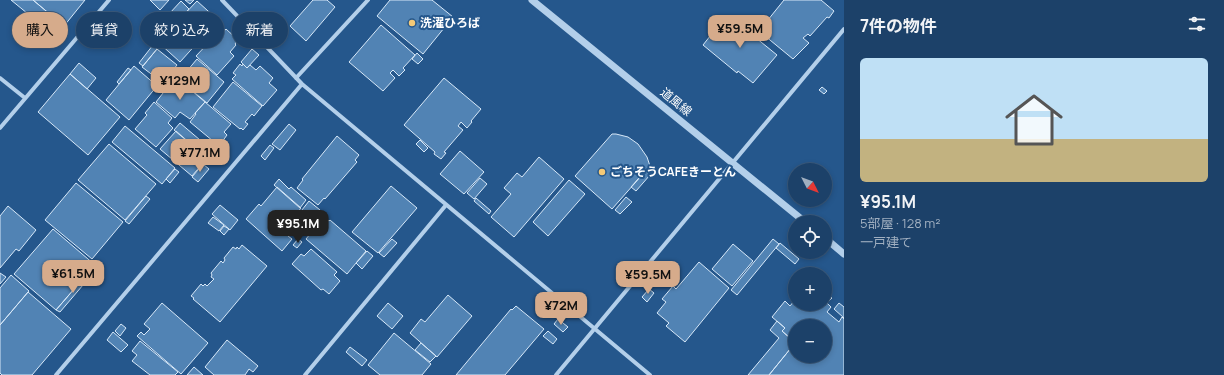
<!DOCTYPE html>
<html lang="ja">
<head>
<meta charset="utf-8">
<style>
  body { margin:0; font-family:Manrope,"Noto Sans JP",sans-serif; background:#25486f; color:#f1f3f6; height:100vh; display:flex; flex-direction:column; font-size:15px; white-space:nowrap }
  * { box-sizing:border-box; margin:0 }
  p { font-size:13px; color:#a0afc0 }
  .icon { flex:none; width:22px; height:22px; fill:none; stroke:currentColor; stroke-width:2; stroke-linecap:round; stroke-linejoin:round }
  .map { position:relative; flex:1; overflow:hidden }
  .side { display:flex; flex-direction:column; background:#1c4169; width:380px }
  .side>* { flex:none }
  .banner { position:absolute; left:12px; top:12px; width:380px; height:36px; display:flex; gap:8px }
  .needle { width:26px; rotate:132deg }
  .controls { position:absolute; left:788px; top:163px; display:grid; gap:8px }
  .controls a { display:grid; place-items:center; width:44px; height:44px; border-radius:50%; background:#1c4169; box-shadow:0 2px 6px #0003,0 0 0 1px #3a5a7d; font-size:20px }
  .price { position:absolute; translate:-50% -34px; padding:0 9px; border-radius:8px; background:#d6ab8b; color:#111; font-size:13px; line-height:26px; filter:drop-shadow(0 1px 2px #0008) }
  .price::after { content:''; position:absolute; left:50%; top:24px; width:12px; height:9px; margin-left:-6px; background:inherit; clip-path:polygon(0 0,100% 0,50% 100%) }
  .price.current { background:#222; color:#fff }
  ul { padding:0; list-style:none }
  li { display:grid; align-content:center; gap:8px; height:212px; padding:0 16px }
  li+li { border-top:1px solid #3a5a7d }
  li span { display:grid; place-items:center; height:124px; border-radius:6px; color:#555 }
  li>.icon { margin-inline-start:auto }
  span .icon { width:72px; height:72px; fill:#fffc; stroke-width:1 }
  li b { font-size:17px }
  h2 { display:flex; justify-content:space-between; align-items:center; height:48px; padding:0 16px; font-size:17px }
  .chip { padding:0 14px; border-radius:18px; background:#1c4169; box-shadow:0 2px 6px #0003,0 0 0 1px #3a5a7d; font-size:14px; line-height:36px }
  .chip.current { background:#d6ab8b; color:#111 }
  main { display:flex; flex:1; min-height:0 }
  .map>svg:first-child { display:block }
  .building { fill:#5183b4; stroke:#d7e8f8 }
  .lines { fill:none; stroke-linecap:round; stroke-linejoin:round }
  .minor { stroke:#b3cfea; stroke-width:4 }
  .tertiary { stroke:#b3cfea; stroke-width:7 }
  .poi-dot { fill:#f4c977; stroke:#25578c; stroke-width:1.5 }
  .labels { text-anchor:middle; stroke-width:4; stroke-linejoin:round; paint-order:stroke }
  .poi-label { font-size:12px; font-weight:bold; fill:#fff; stroke:#25578c; text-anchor:start }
  .street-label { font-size:12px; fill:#fff; stroke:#25578c }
</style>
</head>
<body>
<main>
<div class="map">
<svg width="844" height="375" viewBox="0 0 844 375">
  <rect width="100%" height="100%" fill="#25578c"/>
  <!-- building -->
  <path class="building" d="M11,0H33L64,26L55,36Z
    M33,0H85L64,26Z
    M150,0H169L160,10Z
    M185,0H194L190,4Z
    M313,0H327L335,7L306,41L290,26Z
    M390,0H432L453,17L423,54L377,16Z
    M784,0H821L834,11L829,18L827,17L810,36L808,34L803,38L809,43L793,59L759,31Z
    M181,1L189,9L166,34L157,27Z
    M197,1L218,20L180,62L158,42Z
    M726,16L728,17L729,16L777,55L753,83L738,71L737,73L703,45Z
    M219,24L225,30L216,40L210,35Z
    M381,25L415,55L403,68L405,70L399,76L393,70L390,73L395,78L383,91L349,62Z
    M226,29L238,40L235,44L236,45L230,52L234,56L217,75L196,56L212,39L215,41Z
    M153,45L157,49L143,66L139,63Z
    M157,49L177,65L163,83L142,67Z
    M252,49L259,55L247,68L241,62Z
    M417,53L423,59L418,64L412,59Z
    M197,59L224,82L207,103L183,83L190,73L187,71Z
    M79,63L96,78L87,89L70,74Z
    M240,64L242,66L243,64L247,68L250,65L256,70L260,66L273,78L269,83L277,90L263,106L232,79L236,75L233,73Z
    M134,66L157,86L129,120L106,100Z
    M128,68L131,70L119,84L117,82Z
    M70,74L120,117L88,155L38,112Z
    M444,78L481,109L471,121L472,122L467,128L461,122L458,126L463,130L444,152L446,153L441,159L434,154L435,152L404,125Z
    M179,80L205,102L190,119L180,112L175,118L156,102L167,88L170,91Z
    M233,82L262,106L254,116L252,114L245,122L248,124L243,130L241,128L240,129L213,107Z
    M822,87L827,91L824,94L819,90Z
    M154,102L172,118L168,123L173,128L156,147L135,129L147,115L145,113Z
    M205,102L231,124L224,132L227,135L219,146L190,122L196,114L195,113Z
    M180,123L200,140L194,147L174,130Z
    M289,124L296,130L280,150L272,144Z
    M125,126L175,168L162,184L112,142Z
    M176,131L207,158L192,176L160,149Z
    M612,134H616L628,137L638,144L647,157L650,166L612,209L575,176Z
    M337,136L359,155L355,160L357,162L325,199L324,198L318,205L297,188L303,180L302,179Z
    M420,140L428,148L424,152L416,144Z
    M109,144L156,184L125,220L78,180Z
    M270,145L274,148L265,160L261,156Z
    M460,151L484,172L464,194L440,174Z
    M539,157L564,179L514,237L491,217L511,194L504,188L517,173L522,177Z
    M203,164L209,169L198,182L192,177Z
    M175,169L179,172L170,183L166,179Z
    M645,171L650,175L636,191L631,187Z
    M480,178L487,184L474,199L467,193Z
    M279,179L289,189L291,187L306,200L300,208L274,185Z
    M569,180L585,194L548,236L533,222Z
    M76,183L123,222L92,259L45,220Z
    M391,186L417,208L378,253L352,232Z
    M277,187L301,208L293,218L299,223L288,236L292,239L282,251L246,219L259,204L261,206Z
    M146,196L150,199L129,224L125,221Z
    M626,197L632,202L620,214L615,210Z
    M476,198L491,211L489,214L474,201Z
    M309,201L320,210L309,224L298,215Z
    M220,205L238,220L230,230L212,214Z
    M8,206L36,230L19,251L16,249L0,268V216Z
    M213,217L224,225L219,231L208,223Z
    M316,217L320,221L314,227L310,223Z
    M324,217L329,221L330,220L366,251L347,274L306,239Z
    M224,226L229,229L224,235L220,231Z
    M309,226L313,229L308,234L305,230Z
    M53,229L95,265L56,310L14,274Z
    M298,239L302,242L297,248L293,245Z
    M392,239L397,243L384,257L379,253Z
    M773,239L779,244L737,295L731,290Z
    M780,243L799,259L795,264L776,248Z
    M733,244L753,261L732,286L712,269Z
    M242,245L267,266L220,322L193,299L194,298L191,296L201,284L203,286L205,284L207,286L214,279L211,277L212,275L211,273L221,261L223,263L225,260L224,258L233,247L236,249L237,247L239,249Z
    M311,249L337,272L334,275L340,281L329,294L323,289L321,290L292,264L301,254L304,256Z
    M367,251L373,256L362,269L356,263Z
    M699,262L729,288L685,342L666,326L669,323L657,313L666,302L662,299L673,286L676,289Z
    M0,273L6,277L0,284Z
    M11,275L29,291L0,325V288Z
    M86,275L89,278L60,312L56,310Z
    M649,289L654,293L647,302L642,297Z
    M28,292L71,329L32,375H2L0,373V325Z
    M825,292L832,298L828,302L825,299Z
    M448,295L472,316L437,357L410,333L421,319L425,322Z
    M795,300V304H825V301L831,307L827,312L839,322L842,317L844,319V375H769L795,343V356H825V326H795V342L782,331L785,328L772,317L785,301L790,306Z
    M162,303L208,343L181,374L137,336L141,332L144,335L150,329L144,324Z
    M388,303L403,316L392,329L377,316Z
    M839,303L844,307V318L834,309Z
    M516,306L544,329L505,375H456L511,309L512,310Z
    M558,319L568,327L563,332L554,324Z
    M777,321L785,328L782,331L795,343L769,375H748L779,338L770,330Z
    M121,324L126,328L120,336L115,331Z
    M548,331L557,339L553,344L543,336Z
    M113,332L128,345L121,352L107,340Z
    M394,333L431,364L422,375H380L368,365Z
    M227,340L258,366L253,372L249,369L245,375H214L205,367Z
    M140,341L178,372L175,375H150L132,361L137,355L132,351Z
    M421,343L436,356L430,362L415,350Z
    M350,347L367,360L362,366L346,352Z
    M194,367L203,375H187Z"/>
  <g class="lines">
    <!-- minor -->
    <path class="minor" d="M222,0L302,84L650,375
      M0,78L25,98
      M296,78L368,0
      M0,128L109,0
      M56,375L302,84
      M305,375L446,205
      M556,375L844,29"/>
    <!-- tertiary -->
    <path class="tertiary" d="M532,0L805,222
      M825,238L844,254"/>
  </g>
  <!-- markers -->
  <g class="poi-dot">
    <circle cx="412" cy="23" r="4"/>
    <circle cx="602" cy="172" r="4"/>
  </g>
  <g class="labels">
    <!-- poi labels -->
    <g class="poi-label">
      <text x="420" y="27">洗濯ひろば</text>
      <text x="610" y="176">ごちそうCAFEきーとん</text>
    </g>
    <!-- street labels -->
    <g class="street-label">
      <text transform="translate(676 102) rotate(39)" y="4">道風線</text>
    </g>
  </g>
</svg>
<div class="controls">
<a><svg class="needle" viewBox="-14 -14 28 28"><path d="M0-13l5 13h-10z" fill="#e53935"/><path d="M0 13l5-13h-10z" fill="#a0afc0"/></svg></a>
<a><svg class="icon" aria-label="locate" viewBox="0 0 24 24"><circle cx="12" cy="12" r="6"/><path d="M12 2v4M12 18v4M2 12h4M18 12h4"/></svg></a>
<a>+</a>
<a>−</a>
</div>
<b class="price" style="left:740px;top:49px">¥59.5M</b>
<b class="price" style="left:180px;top:101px">¥129M</b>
<b class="price" style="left:200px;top:173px">¥77.1M</b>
<b class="price current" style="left:298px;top:244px">¥95.1M</b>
<b class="price" style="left:73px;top:294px">¥61.5M</b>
<b class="price" style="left:648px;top:295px">¥59.5M</b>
<b class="price" style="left:561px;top:326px">¥72M</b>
<div class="banner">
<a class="chip current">購入</a>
<a class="chip">賃貸</a>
<a class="chip">絞り込み</a>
<a class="chip">新着</a>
</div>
</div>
<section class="side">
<h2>7件の物件<svg class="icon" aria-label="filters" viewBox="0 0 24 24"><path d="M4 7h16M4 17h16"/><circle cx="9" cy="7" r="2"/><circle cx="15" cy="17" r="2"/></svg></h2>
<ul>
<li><span style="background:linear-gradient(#bfe0f5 65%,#c2b280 0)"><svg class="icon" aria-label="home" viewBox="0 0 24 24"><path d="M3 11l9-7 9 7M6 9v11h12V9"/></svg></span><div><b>¥95.1M</b><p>5部屋 · 128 m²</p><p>一戸建て</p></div></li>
</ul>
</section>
</main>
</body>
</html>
